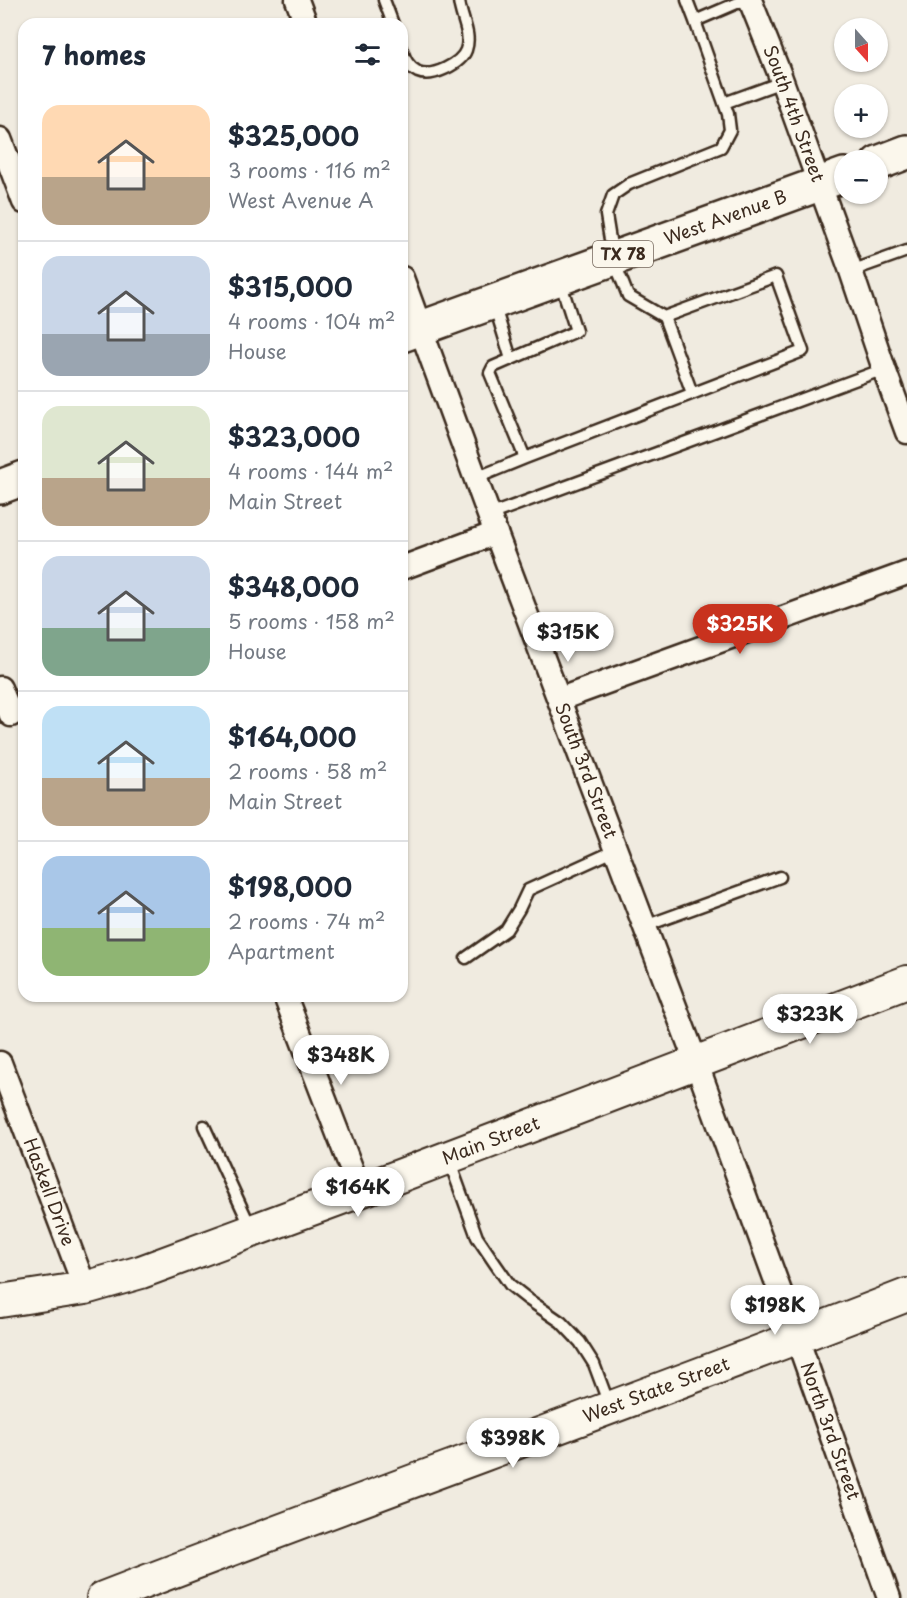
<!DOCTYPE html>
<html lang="en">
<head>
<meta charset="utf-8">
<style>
  body { margin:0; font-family:"Playpen Sans",sans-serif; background:#f6f6f7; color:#1f2937; height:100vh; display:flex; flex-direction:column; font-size:22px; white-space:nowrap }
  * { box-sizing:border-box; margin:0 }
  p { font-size:20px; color:#747a83 }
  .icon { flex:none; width:33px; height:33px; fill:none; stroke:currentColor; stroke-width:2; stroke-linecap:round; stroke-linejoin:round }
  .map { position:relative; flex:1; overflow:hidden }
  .side { position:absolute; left:18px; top:18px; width:390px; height:984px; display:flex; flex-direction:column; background:#fff; border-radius:18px; box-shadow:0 2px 4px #0004 }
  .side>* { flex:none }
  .needle { width:39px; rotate:159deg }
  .controls { position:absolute; left:834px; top:18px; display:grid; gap:12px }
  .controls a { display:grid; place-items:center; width:54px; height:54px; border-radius:50%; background:#fff; box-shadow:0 2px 4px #0004; font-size:30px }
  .price { position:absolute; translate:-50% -51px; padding:0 14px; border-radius:21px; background:#fff; color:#222; font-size:20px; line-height:39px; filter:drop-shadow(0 2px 3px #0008) }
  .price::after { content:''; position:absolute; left:50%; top:36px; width:18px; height:14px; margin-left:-9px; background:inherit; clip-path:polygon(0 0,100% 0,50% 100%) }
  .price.current { background:#c8321e; color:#fff }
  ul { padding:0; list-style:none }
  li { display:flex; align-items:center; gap:18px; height:150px; padding:0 24px }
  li+li { border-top:2px solid #e0e1e3 }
  li span { display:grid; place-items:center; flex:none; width:168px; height:120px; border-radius:18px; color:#555 }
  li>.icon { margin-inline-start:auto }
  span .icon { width:72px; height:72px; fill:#fffc; stroke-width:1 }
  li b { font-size:26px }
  h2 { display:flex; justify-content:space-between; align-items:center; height:72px; padding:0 24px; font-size:26px }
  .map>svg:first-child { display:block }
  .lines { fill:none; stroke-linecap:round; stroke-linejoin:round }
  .lane-casing { stroke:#3b2a1e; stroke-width:15 }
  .street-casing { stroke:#3b2a1e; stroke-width:27 }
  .secondary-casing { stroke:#3b2a1e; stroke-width:36 }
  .primary-casing { stroke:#3b2a1e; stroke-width:38 }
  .lane { stroke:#fbf7ec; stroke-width:10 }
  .street { stroke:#fbf7ec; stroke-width:22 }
  .secondary { stroke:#fbf7ec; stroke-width:32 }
  .primary { stroke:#fbf7ec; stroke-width:33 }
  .labels { text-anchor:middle; stroke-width:6; stroke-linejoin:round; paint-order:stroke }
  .shield { fill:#fbf7ec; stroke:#75685c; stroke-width:1.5 }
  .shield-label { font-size:16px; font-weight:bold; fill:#3b2a1e }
  .street-label { font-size:18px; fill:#3b2a1e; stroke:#fbf7ec }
</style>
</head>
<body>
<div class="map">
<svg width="907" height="1598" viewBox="0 0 907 1598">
  <rect width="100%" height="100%" fill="#f0ebe0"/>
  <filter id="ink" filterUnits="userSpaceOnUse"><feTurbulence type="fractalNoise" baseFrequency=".0167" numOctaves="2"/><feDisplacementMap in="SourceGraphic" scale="12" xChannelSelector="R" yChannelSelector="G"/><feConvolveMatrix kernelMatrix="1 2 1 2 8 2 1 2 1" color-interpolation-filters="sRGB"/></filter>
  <g filter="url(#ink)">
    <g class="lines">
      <!-- lane casing -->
      <g class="lane-casing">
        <path id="lane" d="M384,0L393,24
          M687,0L695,21
          M402,50C405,59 408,67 418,72C432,78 461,64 466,50C472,33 460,17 459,0
          M724,103L782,82
          M851,271L907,251
          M494,304L511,359
          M664,317L692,393
          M525,458L490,373L493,367L576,331L560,281
          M476,478L525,458L803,351L776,276L664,317L628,296L613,258L606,215L613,195L629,184L721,147L730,130L728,114L695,21L744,0
          M489,515L884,369
          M645,926L780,877
          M466,958L506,930L519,909L528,890L616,850
          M204,1126L251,1228
          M449,1160L477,1237L496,1265L510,1285L529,1300L561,1322L580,1342L594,1364L610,1407"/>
      </g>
      <!-- street casing -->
      <g class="street-casing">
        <g id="street">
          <path d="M297,0L306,24"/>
          <path id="s1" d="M750,0L778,70L851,271L884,369L907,432"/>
          <path d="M0,139L24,202"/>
          <path id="s2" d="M402,278L489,515L696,1062L797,1338L889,1598"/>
          <path d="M402,568L496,533"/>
          <path d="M0,688L11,715"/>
          <path d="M560,699L907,573"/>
          <path d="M285,996L360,1191"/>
          <path id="s3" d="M0,1063L85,1288"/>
        </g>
      </g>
      <!-- secondary casing -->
      <g class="secondary-casing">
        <g id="secondary">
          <path id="s4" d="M0,1301L85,1288L141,1272L360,1191L907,982"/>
          <path id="s5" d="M103,1598C370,1495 640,1399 907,1295"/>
        </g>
      </g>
      <!-- primary casing -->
      <g class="primary-casing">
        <g id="primary">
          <path d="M878,163L907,152"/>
          <path id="s6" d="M402,335L844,175"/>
          <path d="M0,487L24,478"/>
        </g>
      </g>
      <!-- lane -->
      <use href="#lane" class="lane"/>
      <!-- street -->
      <use href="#street" class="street"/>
      <!-- secondary -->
      <use href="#secondary" class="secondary"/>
      <!-- primary -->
      <use href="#primary" class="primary"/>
    </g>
  </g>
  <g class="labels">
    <!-- shield labels -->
    <rect class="shield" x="593" y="241" width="60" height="26" rx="4.5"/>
    <g class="shield-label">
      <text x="623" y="260">TX 78</text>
    </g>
    <!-- street labels -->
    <g class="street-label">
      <text dy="6" stroke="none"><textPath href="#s1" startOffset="122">South 4th Street</textPath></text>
      <text dy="6" stroke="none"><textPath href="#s6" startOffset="344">West Avenue B</textPath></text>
      <text dy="6" stroke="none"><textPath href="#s2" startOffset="526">South 3rd Street</textPath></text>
      <text dy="6" stroke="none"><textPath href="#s4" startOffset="518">Main Street</textPath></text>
      <text dy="6" stroke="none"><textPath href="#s3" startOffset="138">Haskell Drive</textPath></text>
      <text dy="6" stroke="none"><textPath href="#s5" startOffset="591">West State Street</textPath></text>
      <text dy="6" stroke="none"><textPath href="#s2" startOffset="1230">North 3rd Street</textPath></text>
    </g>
  </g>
</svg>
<div class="controls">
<a><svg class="needle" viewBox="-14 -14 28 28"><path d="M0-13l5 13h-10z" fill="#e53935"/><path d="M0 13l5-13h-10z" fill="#747a83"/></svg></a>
<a>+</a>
<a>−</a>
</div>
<b class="price current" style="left:740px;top:655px">$325K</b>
<b class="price" style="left:568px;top:663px">$315K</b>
<b class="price" style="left:810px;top:1045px">$323K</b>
<b class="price" style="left:341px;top:1086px">$348K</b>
<b class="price" style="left:358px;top:1218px">$164K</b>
<b class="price" style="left:775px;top:1336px">$198K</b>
<b class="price" style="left:513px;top:1469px">$398K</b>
<section class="side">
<h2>7 homes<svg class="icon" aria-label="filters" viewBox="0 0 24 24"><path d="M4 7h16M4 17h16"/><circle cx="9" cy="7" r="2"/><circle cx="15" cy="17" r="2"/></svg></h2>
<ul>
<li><span style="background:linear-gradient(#ffd9b3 60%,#b9a48a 0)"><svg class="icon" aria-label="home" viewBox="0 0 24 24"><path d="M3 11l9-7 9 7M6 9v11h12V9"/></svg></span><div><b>$325,000</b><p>3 rooms · 116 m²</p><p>West Avenue A</p></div></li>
<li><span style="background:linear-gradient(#c9d6e8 65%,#9aa5b1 0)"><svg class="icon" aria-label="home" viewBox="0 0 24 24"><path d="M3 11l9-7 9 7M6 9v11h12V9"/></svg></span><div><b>$315,000</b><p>4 rooms · 104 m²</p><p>House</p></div></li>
<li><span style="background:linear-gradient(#dfe7d0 60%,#b9a48a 0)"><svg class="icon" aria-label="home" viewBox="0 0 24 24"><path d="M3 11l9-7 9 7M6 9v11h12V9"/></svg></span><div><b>$323,000</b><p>4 rooms · 144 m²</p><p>Main Street</p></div></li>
<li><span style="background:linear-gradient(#c9d6e8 60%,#7fa58c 0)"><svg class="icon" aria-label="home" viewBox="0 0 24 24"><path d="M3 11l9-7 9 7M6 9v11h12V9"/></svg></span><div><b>$348,000</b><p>5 rooms · 158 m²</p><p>House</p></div></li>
<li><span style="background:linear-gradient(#bfe0f5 60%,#b9a48a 0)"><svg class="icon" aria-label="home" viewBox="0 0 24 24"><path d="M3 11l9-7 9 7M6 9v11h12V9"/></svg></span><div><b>$164,000</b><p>2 rooms · 58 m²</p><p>Main Street</p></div></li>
<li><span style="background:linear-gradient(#a9c7e8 60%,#8fb573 0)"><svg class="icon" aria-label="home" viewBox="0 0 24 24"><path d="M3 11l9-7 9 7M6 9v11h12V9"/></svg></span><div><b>$198,000</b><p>2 rooms · 74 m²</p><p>Apartment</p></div></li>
</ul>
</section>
</div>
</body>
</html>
